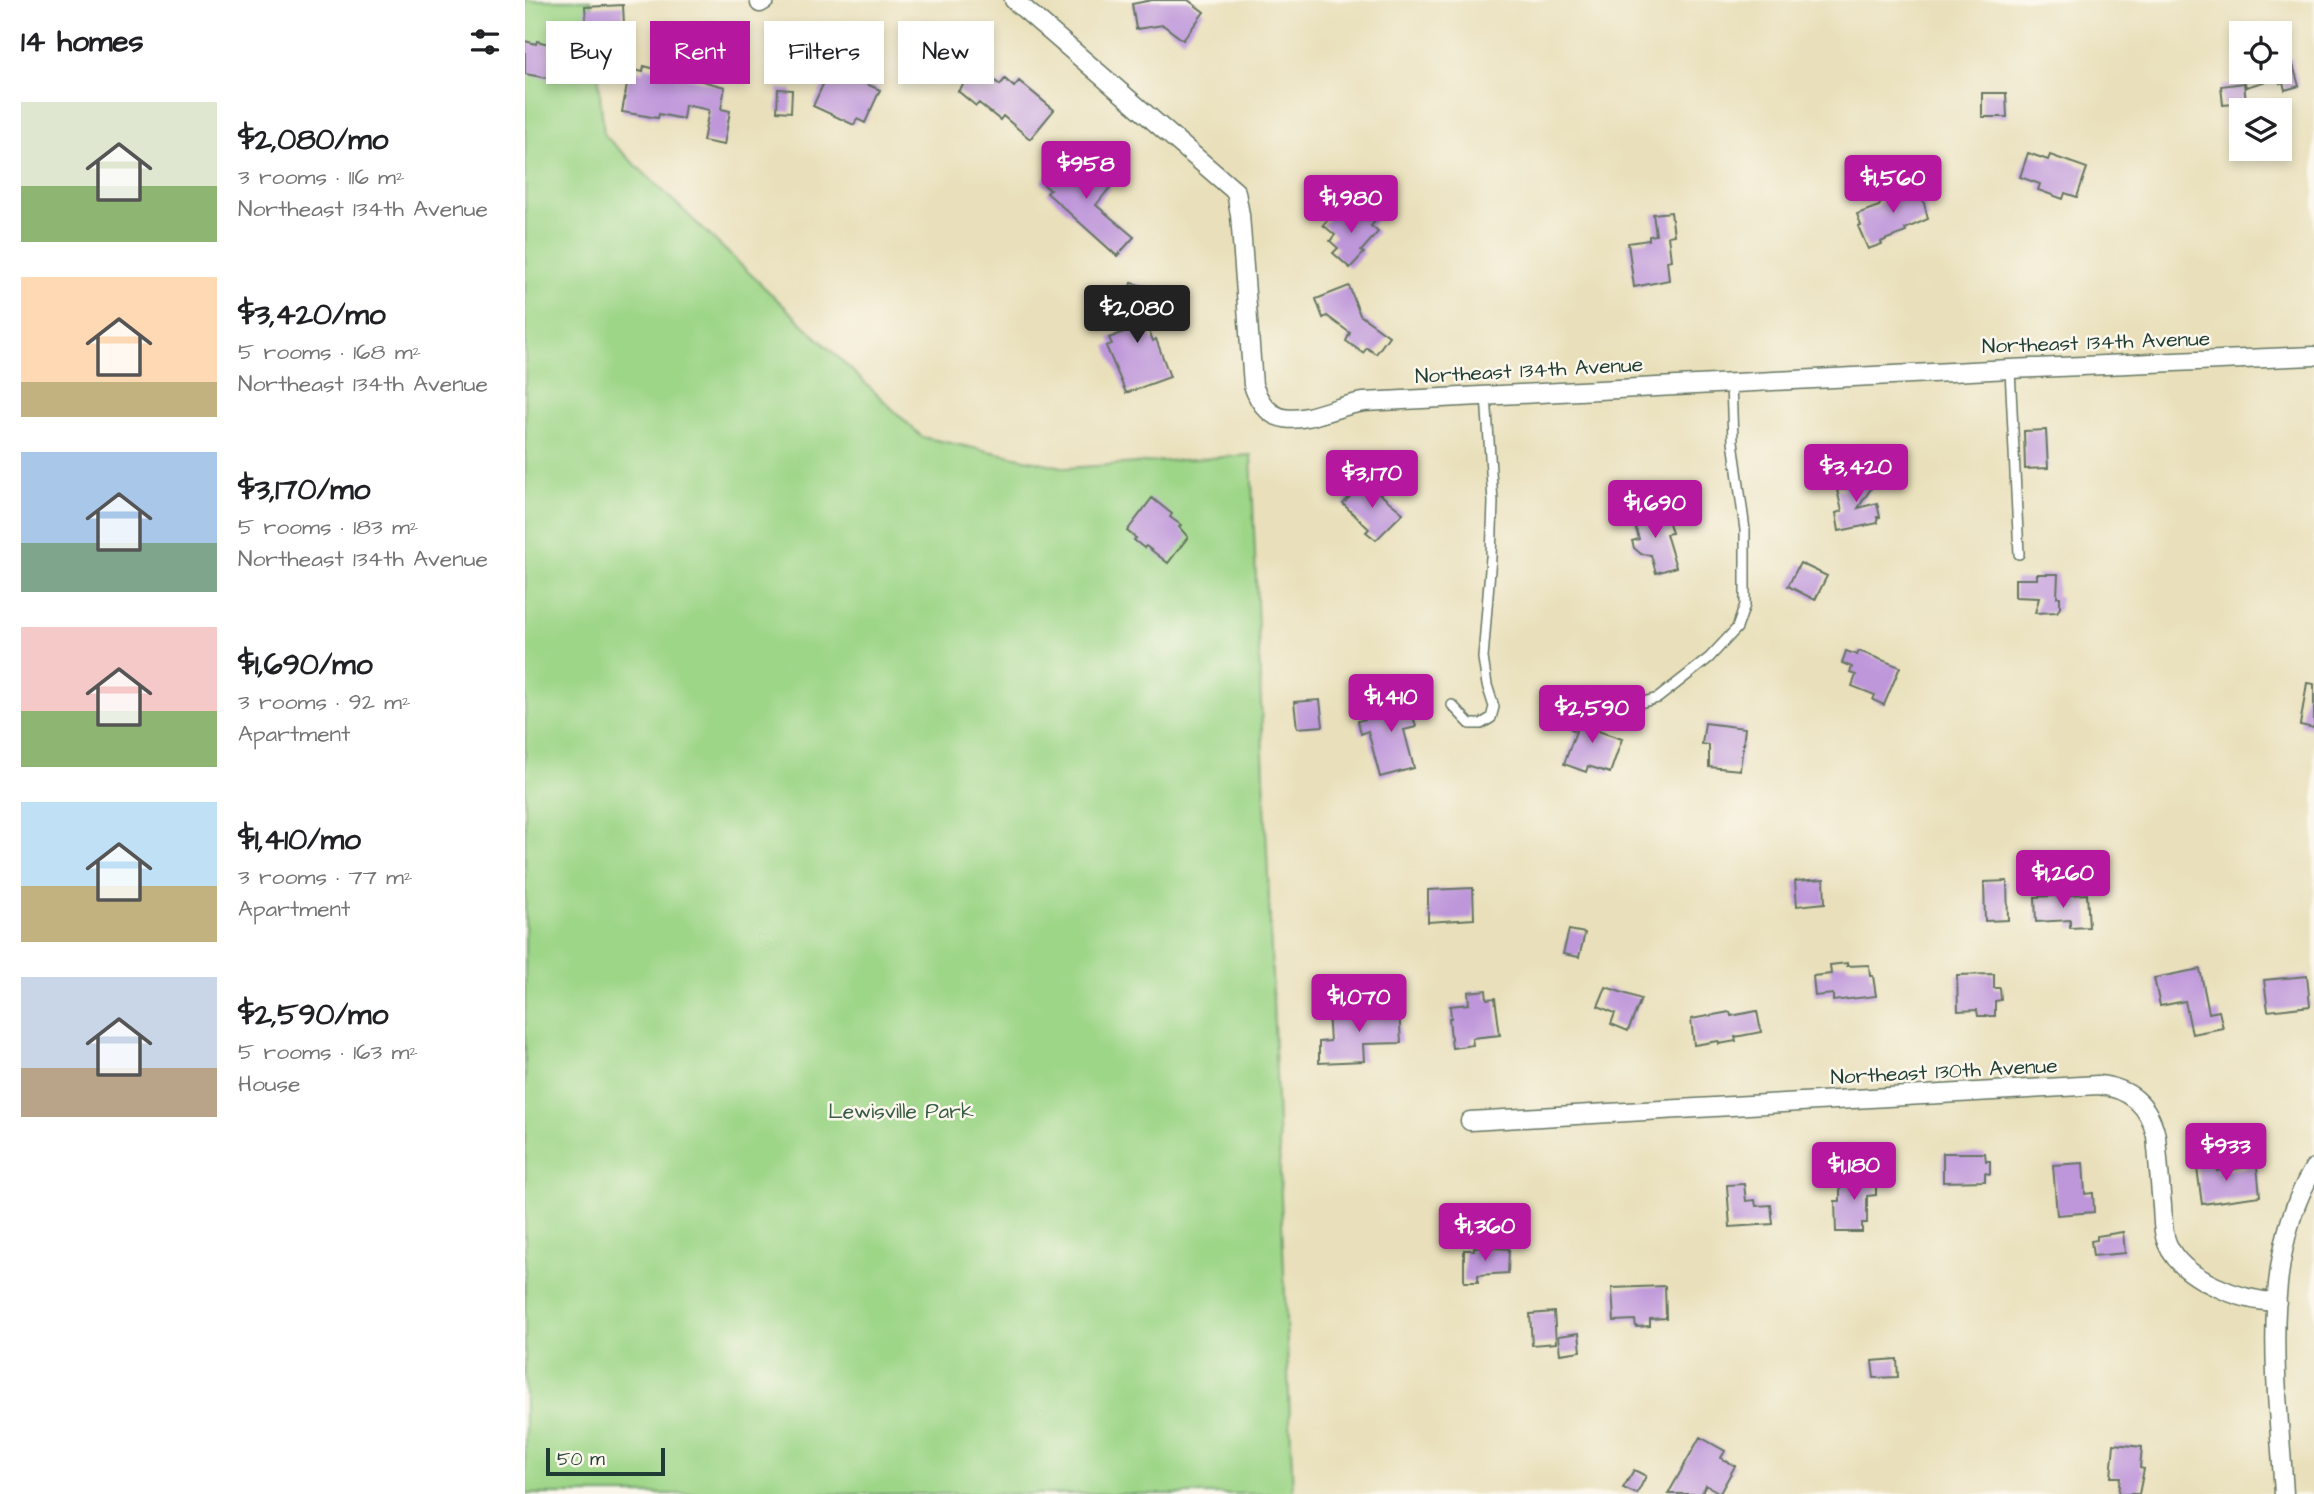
<!DOCTYPE html>
<html lang="en">
<head>
<meta charset="utf-8">
<style>
  body { margin:0; font-family:"Architects Daughter",sans-serif; background:#f6f6f6; color:#202124; height:100vh; display:flex; flex-direction:column; font-size:26px; white-space:nowrap }
  * { box-sizing:border-box; margin:0 }
  p { font-size:23px; color:#757577 }
  .icon { flex:none; width:38px; height:38px; fill:none; stroke:currentColor; stroke-width:2; stroke-linecap:round; stroke-linejoin:round }
  .map { position:relative; flex:1; overflow:hidden }
  .side { display:flex; flex-direction:column; background:#fff; width:525px }
  .side>* { flex:none }
  .banner { position:absolute; left:21px; top:21px; width:665px; height:63px; display:flex; gap:14px }
  .fabs { position:absolute; left:1704px; top:21px; display:grid; gap:14px }
  .fabs a { display:grid; place-items:center; width:63px; height:63px; border-radius:0px; background:#fff; box-shadow:0 4px 10px #0003; font-size:35px }
  .scale { position:absolute; left:21px; bottom:18px; width:119px; box-sizing:border-box; padding-left:7px; border:4px solid #1f3d34; border-top:0; font-size:19px; line-height:24px; white-space:nowrap; color:#1f3d34; -webkit-text-stroke:5px #fbf7ec; paint-order:stroke }
  .price { position:absolute; translate:-50% -60px; padding:0 16px; border-radius:7px; background:#b5179e; color:#fff; font-size:23px; line-height:46px; filter:drop-shadow(0 2px 4px #0008) }
  .price::after { content:''; position:absolute; left:50%; top:42px; width:21px; height:16px; margin-left:-10px; background:inherit; clip-path:polygon(0 0,100% 0,50% 100%) }
  .price.current { background:#222; color:#fff }
  ul { padding:0; list-style:none }
  li { display:flex; align-items:center; gap:21px; height:175px; padding:0 21px }
  li span { display:grid; place-items:center; flex:none; width:196px; height:140px; border-radius:0px; color:#555 }
  li>.icon { margin-inline-start:auto }
  span .icon { width:84px; height:84px; fill:#fffc; stroke-width:1 }
  li b { font-size:30px }
  h2 { display:flex; justify-content:space-between; align-items:center; height:84px; padding:0 21px; font-size:30px }
  .chip { padding:0 24px; border-radius:0px; background:#fff; box-shadow:0 4px 10px #0003; font-size:24px; line-height:63px }
  .chip.current { background:#b5179e; color:#fff }
  main { display:flex; flex:1; min-height:0 }
  .map>svg:first-child { display:block }
  .green { fill:#9ed688; stroke:#5e8a5e; stroke-width:2 }
  .building { fill:#be96da }
  .lines { fill:none; stroke-linecap:round; stroke-linejoin:round }
  .lane-casing { stroke:#667663; stroke-width:12 }
  .street-casing { stroke:#667663; stroke-width:21 }
  .lane { stroke:#fff; stroke-width:9 }
  .street { stroke:#fff; stroke-width:18 }
  .labels { text-anchor:middle; stroke-width:5; stroke-linejoin:round; paint-order:stroke }
  .street-label { font-size:21px; fill:#1f3d34; stroke:#fbf7ec }
  .park-label { font-size:21px; fill:#385c45; stroke:#fbf7ec }
</style>
</head>
<body>
<main>
<section class="side">
<h2>14 homes<svg class="icon" aria-label="filters" viewBox="0 0 24 24"><path d="M4 7h16M4 17h16"/><circle cx="9" cy="7" r="2"/><circle cx="15" cy="17" r="2"/></svg></h2>
<ul>
<li><span style="background:linear-gradient(#dfe7d0 60%,#8fb573 0)"><svg class="icon" aria-label="home" viewBox="0 0 24 24"><path d="M3 11l9-7 9 7M6 9v11h12V9"/></svg></span><div><b>$2,080/mo</b><p>3 rooms · 116 m²</p><p>Northeast 134th Avenue</p></div></li>
<li><span style="background:linear-gradient(#ffd9b3 75%,#c2b280 0)"><svg class="icon" aria-label="home" viewBox="0 0 24 24"><path d="M3 11l9-7 9 7M6 9v11h12V9"/></svg></span><div><b>$3,420/mo</b><p>5 rooms · 168 m²</p><p>Northeast 134th Avenue</p></div></li>
<li><span style="background:linear-gradient(#a9c7e8 65%,#7fa58c 0)"><svg class="icon" aria-label="home" viewBox="0 0 24 24"><path d="M3 11l9-7 9 7M6 9v11h12V9"/></svg></span><div><b>$3,170/mo</b><p>5 rooms · 183 m²</p><p>Northeast 134th Avenue</p></div></li>
<li><span style="background:linear-gradient(#f6c9c9 60%,#8fb573 0)"><svg class="icon" aria-label="home" viewBox="0 0 24 24"><path d="M3 11l9-7 9 7M6 9v11h12V9"/></svg></span><div><b>$1,690/mo</b><p>3 rooms · 92 m²</p><p>Apartment</p></div></li>
<li><span style="background:linear-gradient(#bfe0f5 60%,#c2b280 0)"><svg class="icon" aria-label="home" viewBox="0 0 24 24"><path d="M3 11l9-7 9 7M6 9v11h12V9"/></svg></span><div><b>$1,410/mo</b><p>3 rooms · 77 m²</p><p>Apartment</p></div></li>
<li><span style="background:linear-gradient(#c9d6e8 65%,#b9a48a 0)"><svg class="icon" aria-label="home" viewBox="0 0 24 24"><path d="M3 11l9-7 9 7M6 9v11h12V9"/></svg></span><div><b>$2,590/mo</b><p>5 rooms · 163 m²</p><p>House</p></div></li>
</ul>
</section>
<div class="map">
<svg width="1789" height="1494" viewBox="0 0 1789 1494">
  <rect width="100%" height="100%" fill="#fbf7ec"/>
  <filter id="ink" filterUnits="userSpaceOnUse"><feTurbulence type="fractalNoise" baseFrequency=".0143" numOctaves="2"/><feDisplacementMap in="SourceGraphic" scale="14" xChannelSelector="R" yChannelSelector="G"/><feConvolveMatrix kernelMatrix="1 2 1 2 8 2 1 2 1" color-interpolation-filters="sRGB"/></filter>
  <filter id="wash" filterUnits="userSpaceOnUse"><feTurbulence type="fractalNoise" baseFrequency=".00686" numOctaves="4" result="noise"/><feDisplacementMap in="SourceGraphic" scale="28" xChannelSelector="R" yChannelSelector="G"/><feGaussianBlur stdDeviation="1.57" result="paint"/><feColorMatrix in="noise" values="0 0 0 0 0 0 0 0 0 0 0 0 0 0 0 0 0 1.4 0 .05"/><feComposite in="paint" operator="in"/></filter>
  <g filter="url(#wash)">
    <rect width="100%" height="100%" fill="#e9e0bb"/>
    <!-- green -->
    <path class="green" d="M0,0H66L79,135L397,437L542,468L726,455L768,1494H0Z"/>
    <g id="blocks">
      <!-- building -->
      <path class="building" d="M627,0H663L679,12L658,40L638,25L611,29L607,4Z
        M98,5L100,44L87,45V52L74,53V46H63L60,7Z
        M0,41L11,44L12,41L31,46L22,78L0,74Z
        M1755,52L1766,58L1774,86L1760,90L1758,82L1755,83V77L1721,87L1717,72H1755Z
        M307,65L329,74L338,79L337,82L355,90L340,123L332,119L329,125L288,106Z
        M119,66L200,87L196,109L205,111L199,145L178,141L184,110L160,105L158,119L134,114L133,118L97,112L105,69L118,72Z
        M453,67L475,85L480,79L489,87L494,81L529,110L505,139L478,116L475,120L454,103L451,106L433,91Z
        M1719,83L1721,103L1698,105L1696,86Z
        M253,89L267,90L266,112L252,111Z
        M1457,93H1481L1482,117H1457Z
        M1503,153L1523,160L1525,155L1562,168L1552,197L1540,193L1538,199L1513,190L1515,184L1495,177Z
        M540,154L550,162L553,157L586,186L571,205L609,237L592,256L522,193L525,190L516,182Z
        M1389,180L1390,182L1393,181L1403,219L1380,229L1381,232L1362,239L1356,242L1357,244L1343,249L1333,226L1336,225L1332,214L1354,206L1356,202L1375,196L1372,185Z
        M836,206L851,220L846,226L853,232L836,251L839,253L825,268L808,253L813,248L805,241L810,235L798,225L811,211L823,221Z
        M1146,212L1149,235L1143,236L1146,260L1142,261L1144,280L1109,287L1103,243L1124,240V236L1131,235L1128,214Z
        M606,283L627,288L619,318L628,341L631,339L645,377L601,393L581,346L587,344L584,338L599,332L595,324Z
        M824,286L835,315L864,336L851,354L842,348L838,353L821,341L825,333L802,316L798,318L791,299Z
        M1521,430L1523,468L1500,469L1499,431Z
        M1342,476L1351,481L1333,508L1352,503L1355,517H1352L1353,523L1314,531L1311,513L1317,511L1312,490L1319,489L1317,481Z
        M839,481L878,513L851,540L841,532L844,529L818,504Z
        M627,498L647,514L645,517L656,525L654,527L663,537L643,563L621,546L619,548L609,540L611,538L602,531Z
        M1140,510L1147,533L1141,534L1151,567L1131,573L1126,555L1116,554L1109,548L1107,541L1114,539L1108,519Z
        M1275,563L1302,576L1290,600L1263,586Z
        M1512,574H1533L1532,597H1535V608L1532,612L1510,613L1514,598L1490,597V579H1512Z
        M1321,651L1332,655L1334,651L1375,667L1359,705L1348,700L1350,695L1327,686L1331,675L1325,673L1327,667L1317,663Z
        M1782,683L1789,684V728L1775,725Z
        M883,684L886,696L883,697L891,727L879,730L889,768L855,777L843,731L836,734L833,721L840,719L839,714L872,705L867,687Z
        M795,700L798,726L772,728L769,702Z
        M1053,711L1077,719L1073,731L1097,739L1085,773L1063,766L1061,772L1039,764L1051,731L1046,729Z
        M1180,723L1220,728L1215,770L1184,767V745L1177,744Z
        M1299,879L1300,903L1272,906L1270,881Z
        M1482,881L1483,920L1460,921L1459,882Z
        M948,888L949,919L903,922V890Z
        M1562,894L1564,927L1545,928V920L1511,922L1510,897Z
        M1044,930L1060,933L1054,957L1038,954Z
        M1322,963V966L1344,965L1345,976H1348L1351,996L1308,1001V994L1290,996L1288,976L1306,974L1305,965Z
        M1675,969L1684,1013L1694,1011L1698,1028L1667,1034L1660,1001L1635,1006L1629,978Z
        M1469,974V988H1475L1476,1000L1470,1001V1016H1453L1452,1010L1433,1011L1432,975Z
        M1782,976L1785,1006L1743,1011L1739,980Z
        M1081,987L1116,999L1103,1031L1086,1024L1090,1013L1073,1006Z
        M961,990L962,999L970,998L975,1035L947,1038L948,1045L927,1048L924,1018H926L925,1006L944,1004L943,992Z
        M874,1008L876,1043L838,1044L839,1061L794,1063V1042L805,1041L803,1013L861,1011L863,1009Z
        M1232,1011L1236,1032L1210,1037L1211,1041L1194,1044V1041L1169,1045L1166,1019L1205,1012L1206,1016Z
        M1418,1153H1460L1461,1161H1465V1174L1460,1173V1181L1418,1182Z
        M1690,1159L1692,1171L1732,1166L1735,1196L1677,1204L1671,1161Z
        M1558,1163L1560,1194L1568,1193L1569,1212L1532,1215L1528,1165Z
        M1346,1174L1351,1176V1195L1342,1196V1223H1337V1232H1311L1310,1201H1315V1175Z
        M1219,1184L1221,1201L1230,1200L1231,1206L1246,1205L1248,1224L1205,1227L1202,1185Z
        M1598,1232L1600,1253L1568,1256L1566,1241L1572,1240V1236Z
        M949,1247L984,1249L983,1273L953,1275V1282H939V1250H949Z
        M1140,1286L1141,1318L1125,1319V1326L1111,1327L1110,1320L1089,1321L1087,1288Z
        M1029,1312L1031,1343L1007,1345L1005,1314Z
        M1054,1333L1056,1351L1035,1354L1033,1336Z
        M1372,1359L1373,1377L1349,1378L1347,1361Z
        M1175,1437L1200,1451L1196,1458L1210,1466L1195,1493L1181,1485L1176,1494H1143Z
        M1589,1444L1617,1447L1615,1468L1619,1469L1614,1494H1593L1595,1477H1586Z
        M1109,1470L1121,1476L1112,1494L1098,1488Z"/>
    </g>
  </g>
  <g filter="url(#ink)">
    <use href="#blocks" fill-opacity="0" stroke="#667663" stroke-width="2"/>
    <g class="lines">
      <!-- lane casing -->
      <g class="lane-casing">
        <path id="lane" d="M1485,369L1494,554
          M1071,701L1104,706L1133,698L1184,658L1212,628L1220,605V530L1208,441L1206,383
          M927,705L945,724H956L966,718L969,707L962,685L958,658L966,557L968,502L961,395"/>
      </g>
      <!-- street casing -->
      <g class="street-casing">
        <path id="street" d="M489,0L711,192L715,215L728,385C749,446 797,407 839,402L1485,369L1789,356
          M235,3L240,0
          M945,1121L1573,1085C1605,1088 1624,1105 1631,1136C1633,1159 1635,1183 1637,1206C1638,1218 1637,1232 1642,1243C1656,1279 1716,1301 1752,1302
          M1759,1494C1753,1390 1732,1261 1789,1168"/>
      </g>
      <!-- lane -->
      <use href="#lane" class="lane"/>
      <!-- street -->
      <use href="#street" class="street"/>
    </g>
  </g>
  <g class="labels">
    <!-- street labels -->
    <g class="street-label">
      <text transform="translate(1571 342) rotate(-2)" y="7">Northeast 134th Avenue</text>
      <text transform="translate(1004 370) rotate(-3)" y="7">Northeast 134th Avenue</text>
      <text transform="translate(1419 1071) rotate(-3)" y="7">Northeast 130th Avenue</text>
    </g>
    <!-- park labels -->
    <g class="park-label">
      <text x="376" y="1118">Lewisville Park</text>
    </g>
  </g>
</svg>
<div class="fabs">
<a><svg class="icon" aria-label="locate" viewBox="0 0 24 24"><circle cx="12" cy="12" r="6"/><path d="M12 2v4M12 18v4M2 12h4M18 12h4"/></svg></a>
<a><svg class="icon" aria-label="layers" viewBox="0 0 24 24"><path d="M12 4l9 5-9 5-9-5zM3 14l9 5 9-5"/></svg></a>
</div>
<div class="scale">50 m</div>
<b class="price" style="left:561px;top:201px">$958</b>
<b class="price" style="left:1368px;top:215px">$1,560</b>
<b class="price" style="left:826px;top:235px">$1,980</b>
<b class="price current" style="left:612px;top:345px">$2,080</b>
<b class="price" style="left:1331px;top:504px">$3,420</b>
<b class="price" style="left:847px;top:510px">$3,170</b>
<b class="price" style="left:1130px;top:540px">$1,690</b>
<b class="price" style="left:866px;top:734px">$1,410</b>
<b class="price" style="left:1067px;top:745px">$2,590</b>
<b class="price" style="left:1538px;top:910px">$1,260</b>
<b class="price" style="left:834px;top:1034px">$1,070</b>
<b class="price" style="left:1701px;top:1183px">$933</b>
<b class="price" style="left:1329px;top:1202px">$1,180</b>
<b class="price" style="left:960px;top:1263px">$1,360</b>
<div class="banner">
<a class="chip">Buy</a>
<a class="chip current">Rent</a>
<a class="chip">Filters</a>
<a class="chip">New</a>
</div>
</div>
</main>
</body>
</html>
